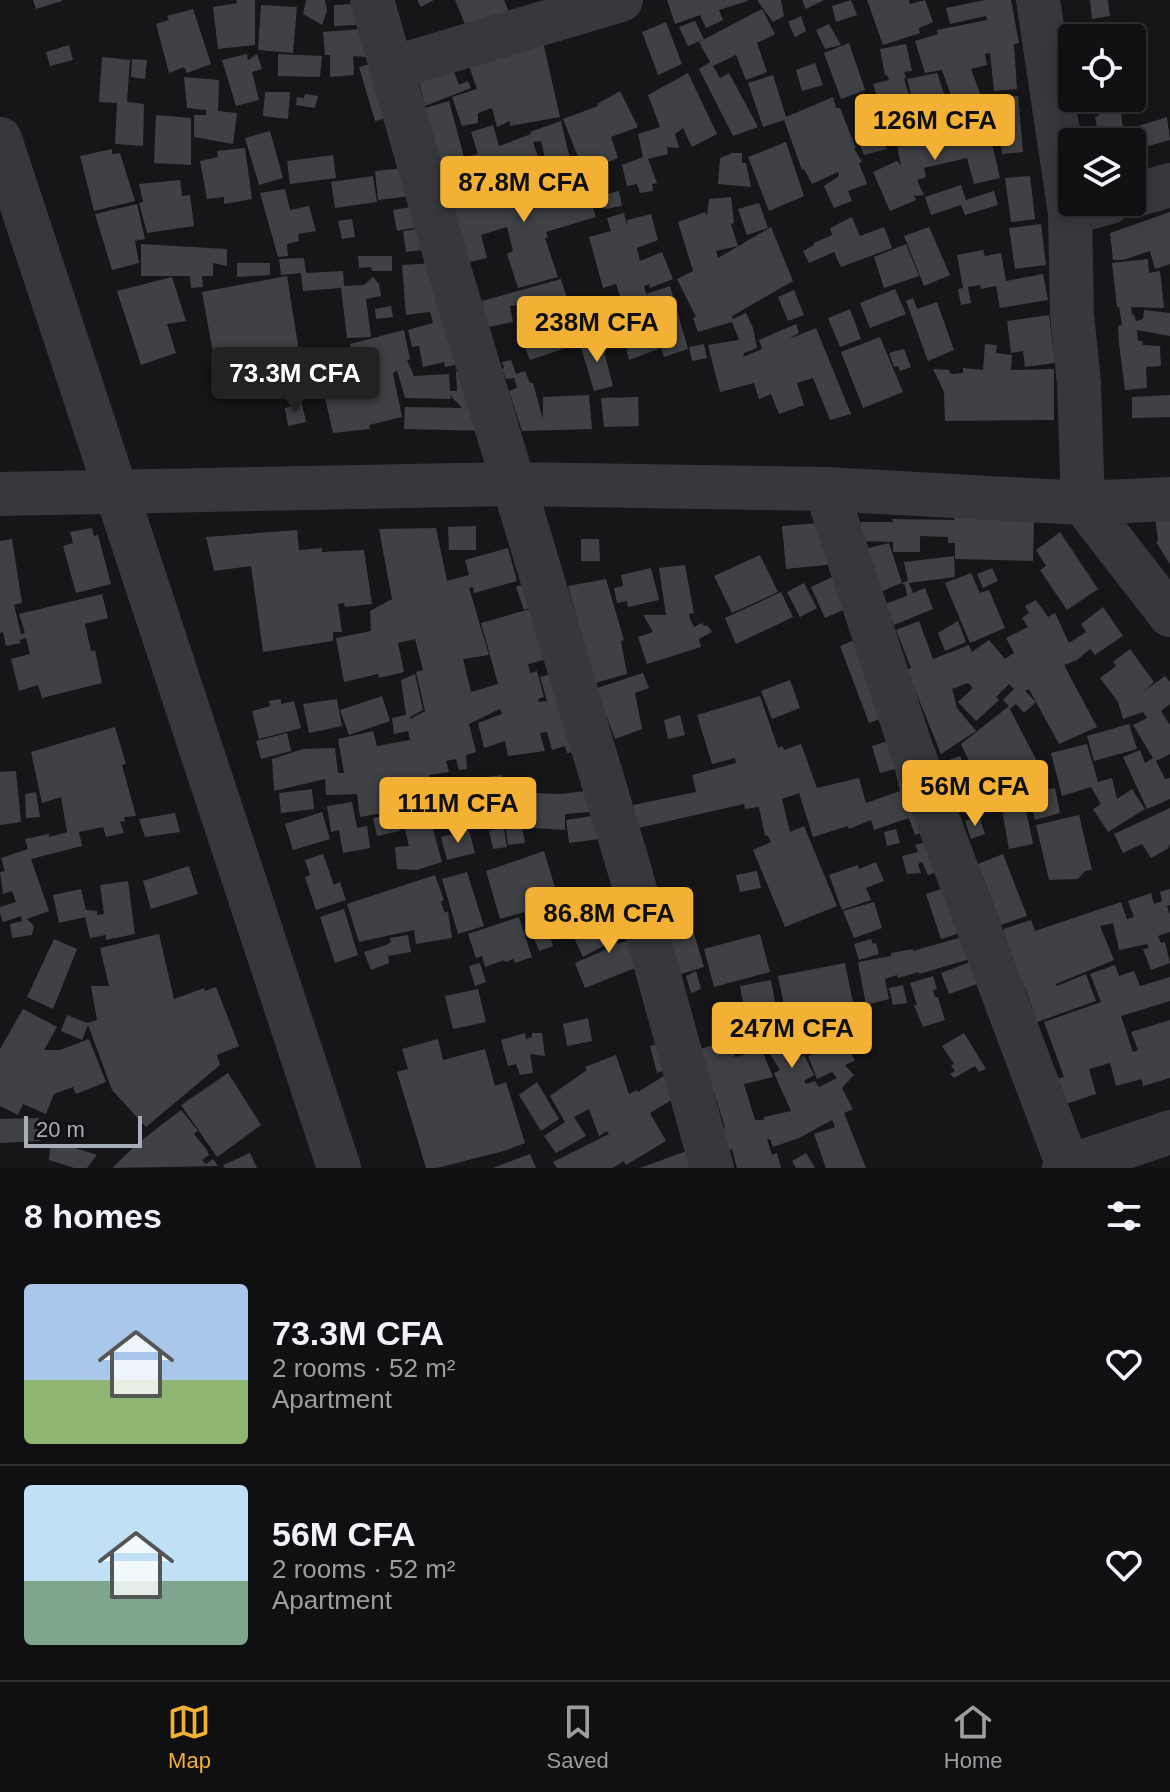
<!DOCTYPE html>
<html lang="en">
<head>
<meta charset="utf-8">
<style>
  body { margin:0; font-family:Helvetica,sans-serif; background:#19191b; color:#f1f3f6; height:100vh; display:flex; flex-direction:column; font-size:30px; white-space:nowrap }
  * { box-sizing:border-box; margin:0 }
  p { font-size:26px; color:#9c9d9f }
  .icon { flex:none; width:44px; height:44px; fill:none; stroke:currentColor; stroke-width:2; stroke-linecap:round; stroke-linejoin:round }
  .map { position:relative; height:1168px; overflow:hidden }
  .drawer { display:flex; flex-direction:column; background:#101012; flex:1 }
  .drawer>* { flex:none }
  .fabs { position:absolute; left:1058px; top:24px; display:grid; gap:16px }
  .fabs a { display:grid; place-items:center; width:88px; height:88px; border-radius:8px; background:#101012; box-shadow:0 4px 20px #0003,0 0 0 2px #303032; font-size:40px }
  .scale { position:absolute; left:24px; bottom:20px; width:118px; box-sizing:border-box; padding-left:8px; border:4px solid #a8adb8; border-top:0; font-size:22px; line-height:28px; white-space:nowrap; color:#a8adb8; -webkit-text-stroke:6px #111113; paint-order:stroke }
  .price { position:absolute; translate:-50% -68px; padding:0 18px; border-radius:8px; background:#f2b134; color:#111; font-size:26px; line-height:52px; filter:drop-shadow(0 2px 4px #0008) }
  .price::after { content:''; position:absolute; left:50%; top:48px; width:24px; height:18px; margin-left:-12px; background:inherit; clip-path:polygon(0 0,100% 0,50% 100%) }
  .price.active { background:#222; color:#fff }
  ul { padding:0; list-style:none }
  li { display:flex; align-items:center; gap:24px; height:200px; padding:0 24px }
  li+li { border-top:2px solid #303032 }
  li span { display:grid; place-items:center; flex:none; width:224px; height:160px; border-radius:8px; color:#555 }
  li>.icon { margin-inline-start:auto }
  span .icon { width:96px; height:96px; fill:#fffc; stroke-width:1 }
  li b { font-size:34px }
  h2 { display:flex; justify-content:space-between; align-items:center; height:96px; padding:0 24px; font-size:34px }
  .menu { display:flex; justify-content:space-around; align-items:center; height:112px; border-top:2px solid #303032; background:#101012; font-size:22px; color:#9c9d9f }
  .menu a { display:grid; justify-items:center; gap:4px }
  .menu .active { color:#f2b134 }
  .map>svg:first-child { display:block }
  .building { fill:#404145 }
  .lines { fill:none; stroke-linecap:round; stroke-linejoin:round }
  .minor { stroke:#37383d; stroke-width:44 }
</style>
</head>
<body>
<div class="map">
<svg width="1170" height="1168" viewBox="0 0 1170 1168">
  <rect width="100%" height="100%" fill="#161618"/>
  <!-- building -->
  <path class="building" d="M33,0H62V1L36,9Z
    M236,0H255V45L218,49L213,7L237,3Z
    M306,0H325L327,11L322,25L303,14Z
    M417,0H434L421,7Z
    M455,0H504L511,17L466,27Z
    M667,0H748V1L719,10L723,20L706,28L700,15L675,24Z
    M757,0H781L784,16L773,22Z
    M802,0H824L806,9Z
    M851,0L857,15L836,22L832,6Z
    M867,0H909L910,4L925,0L933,22L919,28L920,33L883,45Z
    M985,0H1011L1019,43L1014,44L1017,89L994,91L990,53L985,54L987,65L971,69L981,96L954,104L942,70L925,73L915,41L938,34L937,30L987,20L986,16L950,24L946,8Z
    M1090,0H1108L1110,16L1092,19Z
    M355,4L357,25L334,26V5Z
    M261,5L297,7L293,53L258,50Z
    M193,9L211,64L187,73L184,67L169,73L156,24L169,20L167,16Z
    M762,9L775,34L757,43L767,72L746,80L736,55L713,66L720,78L729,73L758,127L733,136L699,69L710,62L699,42Z
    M801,16L806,31L795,37L788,22Z
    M695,21L704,39L688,46L679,27Z
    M666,22L682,64L658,75L642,32Z
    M829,24L841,45L825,49L816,30Z
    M375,28L382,58L353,56L354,75L330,77V55H325L323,32Z
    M543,42L560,117L510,126V121L497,127L492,108L478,113V123L462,126L452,97L477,89L467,60Z
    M849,43L865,90L841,99L824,53Z
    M906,44L912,71L904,72L906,77L904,79L913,108L883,115L873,84L889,80L887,75H885L880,49Z
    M69,45L73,60L50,66L46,52Z
    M247,54L248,60L257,54L262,69L252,72L259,100L236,106L222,60Z
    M278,54L322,56L320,77L278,76Z
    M102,57L130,60L127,102L144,104L143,146L115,144L117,103L99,102Z
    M132,59L147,60L145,79L131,77Z
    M384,60L400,115L375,121L359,67Z
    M815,63L823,85L802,91L796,70Z
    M453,69L459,85L468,81L471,88L425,106L419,82Z
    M688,73L717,134L692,147L683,128L675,134L679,148L667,147L668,154L648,159L657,183L652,184L653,191L640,193L637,184L627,186L622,165L643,157L638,134L660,127L648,95Z
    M937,73L953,121H933L919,125L907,79Z
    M773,75L786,117L833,97L836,108H840L856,148H854L862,162L859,163L867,184L848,191L852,201L834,208L824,186L839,176L838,172L812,184L804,169L802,170L784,120L763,127L748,83Z
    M184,77L219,80L218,111L237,113L233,144L194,137V115H206V110L187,108Z
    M620,91L638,127L611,137L618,158L584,172L563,119L598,106L597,104Z
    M265,92H290L288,119L263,116Z
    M305,94L318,96L315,108L296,105L297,97L304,98Z
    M1018,96L1023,152L1002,154L996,99Z
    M1104,98H1113L1116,112L1121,111L1124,142H1100L1095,117L1099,116L1095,100Z
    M449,101L464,157L478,154L471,132L493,125L499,146L531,134L530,132L561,121L572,168L549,174L541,141L533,142L542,168L484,191L479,174L454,182L450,163L442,165L425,108Z
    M156,115L191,118V165L154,163Z
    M1167,117L1170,140L1145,147L1138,126Z
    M877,121L887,149L864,155L855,131Z
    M951,124L952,134L989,130L1000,178L974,184L967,158L924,168L926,177L917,180L924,195L914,196L916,200L890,211L873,172L897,161L901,166L897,145L931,131L932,125Z
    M270,131L283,178L259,185L245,138Z
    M786,142L804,196L769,211L748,157Z
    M245,148L252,199L224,204V197L207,199L200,161L218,157L217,151Z
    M112,149V154L120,153L135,201L94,211L80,156Z
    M732,153H742V163H746L751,187L718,184L720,158Z
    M333,155L336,178L290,184L287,161Z
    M416,167L419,195L378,200L375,171Z
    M373,176L377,202L335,208L331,182Z
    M583,176L596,217L546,232L548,238H545L558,277L518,288L507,254L513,251L507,227L481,235L487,258L469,262L452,201L504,189V195L532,185L533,189Z
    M1030,176L1035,219L1011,222L1005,178Z
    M180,180L182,196L190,195L194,226L147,233L139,203L143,202L139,184Z
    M961,185L966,200L994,191L998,205L965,215L961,205L931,215L925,197Z
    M285,189L290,210L309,206L316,231L298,234L299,241L287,244L288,256L278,257L260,193Z
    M619,191L622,206L605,209L603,195Z
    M731,197L734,223L731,224L738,246L716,251L718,258L771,227L793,281L732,316L733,319L746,313L753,328L757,348L744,353L743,357L762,349L759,340L796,324L799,333L789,339L816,328L851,414L830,420L813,378L797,383L804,405L779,414L771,394L759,399L754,383L720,392L708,345L739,340L732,322L698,332L693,318L696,317L677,279L693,271L678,222L705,212L707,216L709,199Z
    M759,203L768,228L747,235L738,209Z
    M137,204L145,239L135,241L139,263L112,270L95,214Z
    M416,206L434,224L397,231L393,210Z
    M1170,212V264L1155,269L1150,251L1123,260H1113L1110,233Z
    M624,213L627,226V220L651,214L658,240L637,248L640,261L662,252L673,279L650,288L649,284L644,286L646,294L670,286L688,349L664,357L661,348L629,360L615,304L622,302L616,284L603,288L589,237L611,231L607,218Z
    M852,217L860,236L884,227L892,248L841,267L834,252L809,263L803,251L814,245V243L832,235L830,228Z
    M352,219L355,237L342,239L338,221Z
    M1041,224L1046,265L1015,269L1009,228Z
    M434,227L440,248L406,252L403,231Z
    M929,227L950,275L924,286L904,236Z
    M141,244L227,249V266L213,263V276H202L203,287L191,288L190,276H141Z
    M906,244L919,276L884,288L874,257Z
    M983,250L985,256L1001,253L1006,281L1043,274L1048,300L1000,308L996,286L981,289L980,285L968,287L971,303L961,305L958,289L963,288L957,255Z
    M358,256H392V271H372L371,267L359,268Z
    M304,258L306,273L343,271L344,286L364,285L373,277L379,284L381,296L366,299L371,337L347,338L341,288L303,291L301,273L281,275L279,259Z
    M1148,259L1149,273L1160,271L1164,308L1131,307L1132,315L1134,314L1136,321L1143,319L1144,310L1170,313V336L1137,330L1138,341H1142L1143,345L1160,346L1161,366L1146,367L1147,388L1125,390L1119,343L1118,326L1122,325L1119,307H1117L1112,263Z
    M237,263H270V275L237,277Z
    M436,263L475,360L445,367L444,362L423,367L419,346L412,347L408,330L433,323L430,312L406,315L402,265Z
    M287,276L302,370L219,386L202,292Z
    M172,277L186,321L167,324L176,353L141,365L117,291Z
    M561,279L574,322L571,323L580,343L530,360L521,338L530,334L520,305L510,306L513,322L488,327L482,301Z
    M895,289L906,314L870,328L860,303Z
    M794,290L804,315L788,321L778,297Z
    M913,298L917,309L937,302L954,350L928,361L906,301Z
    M391,306L393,317L376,319L375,309Z
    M850,309L861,339L840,347L828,318Z
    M1049,315L1055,363L1025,367L1023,351L1011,353L1007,321Z
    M404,330L410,359L407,360L414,376L449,374L450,391H457L456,372L476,369L490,431L404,429L405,407L462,408L450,395L451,399L405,398L397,371L393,373L402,417L369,425L370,429L333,433L316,359L351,351L350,344Z
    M600,337L613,386L594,391L580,344Z
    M880,337L903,392L863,408L841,352Z
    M704,344L707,358L692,361L689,347Z
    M985,344L997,345L996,353L1012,355L1011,370L1054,369V420L945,421L944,392L933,369L950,370L949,373L954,374L963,373V368L983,370Z
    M904,349L911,367L900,371L898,366L894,367L889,353Z
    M511,360L516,374L525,371L530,383H533L543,419V397L589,395L592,429L522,431L509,391L517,388L514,378L506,379L502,369L504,368L502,362Z
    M1170,395V417L1132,418V397Z
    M638,397L639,426L604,427L601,398Z
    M302,404L306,422L288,426L285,408Z
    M1170,515V564L1156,542L1158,541L1155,516Z
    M955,517L1034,520L1033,561L955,559V543H948V537L920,536V552H893V542L860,541L861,522H893L892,519L954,520Z
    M832,522L835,564L786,569L782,526Z
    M476,526V550H449L448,527Z
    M92,528L94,536L98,535L111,584L76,593L63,546L73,543L70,532Z
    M436,528L447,581L469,575L465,560L508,548L517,581L474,593L473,587L469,588L489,655L463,659L471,692L498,684L481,623L534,608L548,659L528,664L530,673L537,671L544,697L538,699L539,702L547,701L540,677L565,670L591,750L567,753L565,746L552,750L547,732L540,733L545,751L508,756L505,741L484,748L478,723L502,714L500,709L469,724L476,752L466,755L467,769L459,770L456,759L446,761L449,772L429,775V777L406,782L411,808L360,817L357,794L326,795L325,779L274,791L272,759L303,749L335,748L338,773H344L338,739L373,731L377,746L410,740L408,731L394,734L392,718L406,715L401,680L415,674L423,710L410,717L411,719L425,711L416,672L423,670L415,639L398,643L404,672L379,678L378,674L344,682L336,638L371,631L370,611L392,599L379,529Z
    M297,530L299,550L322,548V552L364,550L372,604L345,607L344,603L338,604L342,632H333V641L263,652L251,566L214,571L206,537Z
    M1060,532L1098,589L1067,610L1040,570L1046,566L1036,550Z
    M12,539L22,603L14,605L21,634L25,633L19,614L102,594L108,618L85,624L91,651L95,650L102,683L42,698L38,685L19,691L11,659L30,654L26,638L19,640L21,643L6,646L3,632L0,633V541Z
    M581,539H599L600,561H581Z
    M889,543L902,583L908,581L904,562L954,556L955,577L909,583L913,593L925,588L933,609L894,625L885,604L907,596L905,585L901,583L880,592L864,549Z
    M760,555L778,592L732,613L714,576Z
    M685,565L694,613L689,614L690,619L694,627L702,623L704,626L707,625L712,632L699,639L701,647L647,664L638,637L653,632L643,615H666L659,568Z
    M651,568L659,600L628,607L627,601L617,603L614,588L623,586L621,575Z
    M992,568L998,581L983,588L977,574Z
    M841,573L855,605L825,618L811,587Z
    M971,573L980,593L989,590L1005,628L970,643L945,583Z
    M606,579L624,640L621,641L627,674L595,683L568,586Z
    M536,580L544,603L524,610L516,587Z
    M804,583L817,608L800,617L787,592Z
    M781,592L793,617L736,644L725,618Z
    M1036,600L1048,617L1055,613L1069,643L1086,632L1081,624L1103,607L1123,636L1095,655L1090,649L1077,660L1064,665L1097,727L1059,744L1029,689L1025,691L1036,702L1024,713L1016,704L1010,709L1042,771L988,802L961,744L1009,706L1003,700L1014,689L1009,684L996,697L999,700L976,721L958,702L973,688L968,683L952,689L957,708L976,731L941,754L907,670L911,668L896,630L919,621L933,659L969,645L972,652L989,640L1005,659L1014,653L1006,638L1028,627L1022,618L1029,613L1025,606Z
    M958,621L966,642L945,651L938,633Z
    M867,635L896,713L869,723L840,646Z
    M1130,649L1154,682L1143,692L1165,676L1170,682V704L1161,711L1170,725V754L1156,761L1165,779L1170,778V799L1147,809L1123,757L1140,750L1145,763L1153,758L1133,725L1147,718L1143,712L1123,719L1118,702L1100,678L1116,666L1113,662Z
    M643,673L649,688L635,693L642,729L615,739L607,717L602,719L594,689Z
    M790,680L800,708L772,719L761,691Z
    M382,696L390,721L349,735L340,710Z
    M760,696L778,748L782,746L784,750L801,744L817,788L859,778L866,803L900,791L895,769L880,773L872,746L901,737L937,826L915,835L909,818L874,830L871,820L849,829L848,826L813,837L799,793L782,799L790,832L804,826L837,906L785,927L753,850L771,842L767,835L765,836L759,807L745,809L744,804L638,828L633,805L696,792L692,775L736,763L735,758L712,764L697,715Z
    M281,699V704L294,701L301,728L259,739L252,711L270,706L269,701Z
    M337,699L342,726L309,733L303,704Z
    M680,715L685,735L668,739L664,720Z
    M1129,724L1137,749L1094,761L1087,736Z
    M115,727L126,764L122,765L136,816L124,817L125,821L120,822L124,833L106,837L103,827L79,832L82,846L31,859L49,911L27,919L34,926L32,935L12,938L10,924L22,921L21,916L3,922L0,913V907L16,902L12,891L3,894L0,872L5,871L1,858L28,849L25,839L49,834V837L67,832L61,797L42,803L31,752Z
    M287,733L291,751L261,759L256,741Z
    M1087,744L1098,782L1112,778L1117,799L1132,789L1145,809L1108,832L1093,809L1101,804L1091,787L1062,796L1051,753Z
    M960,756L966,771L952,777L946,761Z
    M16,771L21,822L0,825V772Z
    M502,775L507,815L485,818L480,778Z
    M1040,779L1042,790L1055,788L1060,813L1035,820L1029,796L1025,797L1022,785Z
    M451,780L459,807L433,817L424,788Z
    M312,789L314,809L281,813L279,793Z
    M600,789L602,811L565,814V830L533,828L535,793L562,794Z
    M36,792L40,817L26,818L25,794Z
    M979,792L984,807L963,813L959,798Z
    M1024,800L1033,844L1009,849L1001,805Z
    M352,802L357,828L367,826L370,848L343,853L339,830L331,832L327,806Z
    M1170,808V847L1167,843L1169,848L1151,858L1142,844L1123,853L1114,834Z
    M428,811L442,862L417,870L397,869L395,847L409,846L402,818Z
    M322,812L330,839L293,850L285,824Z
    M175,813L180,832L145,837L139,819Z
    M396,813L400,831L377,836L373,818Z
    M611,813L615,837L569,843L566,820Z
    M1079,815L1092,870L1085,871L1078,879L1049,880L1036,825Z
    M979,816L985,834L971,839L965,821Z
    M522,826L525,843L508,845L506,830Z
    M504,828L507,847L493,849L489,831Z
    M896,829L900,843L887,846L884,832Z
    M469,830L475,853L447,860L441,837Z
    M941,837L951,867L928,875L922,862L918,864L921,873L907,874L902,856L918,852L915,845Z
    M544,851L559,901L568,898L578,927L560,932L558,928L548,930L553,946L539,951L524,912L500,919L486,871Z
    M323,854L334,885L340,882L346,900L316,910L305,877L310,875L305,860Z
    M1003,854L1027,916L1001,925L978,864Z
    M876,862L884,881L866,888L871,900L842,910L829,875L858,865L859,869Z
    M189,866L198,894L151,909L143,881Z
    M757,871L761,888L740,892L736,875Z
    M467,872L484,926L458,934L442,879Z
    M435,875L444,900L441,902L445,913L448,911L452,938L416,944L414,930L359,942L347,904Z
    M128,881L135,934L106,940V935L90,938L85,917L59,923L53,895L81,889L86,910L97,911V915L104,914L100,885Z
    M948,887L963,932L941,939L926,894Z
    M1170,889V905L1167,906L1170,915V932L1158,936L1161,943L1165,942L1170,963L1151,970L1143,949L1149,948L1147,944L1119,950L1113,923L1100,926L1114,960L1056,984L1057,986L1086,974L1096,1001L1037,1022L1025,987L1022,989L1003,929L1031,920L1035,931L1121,902L1127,919L1134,917L1128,901L1151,893L1154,904L1162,901L1160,892Z
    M874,902L882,928L854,938L843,911Z
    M685,903L704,967L681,974L661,910Z
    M344,909L358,955L335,963L320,917Z
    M635,910L643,932L620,939L614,919Z
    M519,917L532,957L515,963L513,959L505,962L504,960L485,967L482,956L476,958L468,934Z
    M612,921L616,931L611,934L618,944L644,935L653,961L585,988L575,963L607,949L605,945L583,957L574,938L595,925L596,928Z
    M159,934L174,999L204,988L205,991L216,987L239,1046L217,1055L220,1065L146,1127L112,1090L88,1025L82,1040L61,1031L67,1015L87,1023L97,1020L91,986H109L100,948Z
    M760,934L770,972L714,987L704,949Z
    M972,934L980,956L919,974V972L898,978L897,975L885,979L889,999L866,1005L858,962L891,956V953L913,949V951Z
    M408,935L411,952L388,956L389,963L371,970L364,952L386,945L391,942L390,938Z
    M54,939L77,949L53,1009L27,997Z
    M871,939L873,944L876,943L879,954L859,960L854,944Z
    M981,958L991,979L949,994L941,973Z
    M480,963L486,982L475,986L469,966Z
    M845,963L857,1022L845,1023L849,1031L852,1028L859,1042L849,1048L855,1061L845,1065L854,1075L842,1088L853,1109L844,1113L866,1168H826L814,1134L835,1127L832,1120L799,1138L773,1147L770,1139H767L772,1155L777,1153L781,1168H737L732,1149L729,1150L723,1128L725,1127L700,1049L731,1040L735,1057L762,1050L773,1077L744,1084L755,1120H764V1117L791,1111L774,1073L780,1070L770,1054L786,1045L795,1060L804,1055L814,1075L804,1081L806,1084L815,1081L819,1087L837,1078L832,1072L817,1079L808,1056L813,1054L801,1033L790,1035L764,1046L753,1013L745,1015L740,986L771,980L776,1008L784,1005L778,976Z
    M1115,965L1119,976L1134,971L1140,986L1170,977V1001L1121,1016L1133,1052L1138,1050L1131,1032L1170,1020V1078L1143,1086L1142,1079L1116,1086L1110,1063L1089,1069L1096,1094L1066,1104L1056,1079L1064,1077L1044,1022L1101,1002L1090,974Z
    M696,971L701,989L691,993L686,976Z
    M933,976L937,989L933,990L935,997H938L945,1020L923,1027L914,1005H917L910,983Z
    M903,985L907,1003L893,1005L889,988Z
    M478,989L486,1022L453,1029L445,996Z
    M23,1009L57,1027L44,1050H60L89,1039L106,1082L76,1094L73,1087L54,1094L46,1114L23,1104L18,1115L0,1106V1049Z
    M588,1018L592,1041L567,1046L563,1024Z
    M525,1033L526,1039L532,1037V1033H542L545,1056L530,1054L533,1073L520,1075L516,1064L508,1066L501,1040Z
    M964,1033L986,1069L979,1072L975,1066L954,1078L950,1074L955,1071L951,1065L954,1064L942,1046Z
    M438,1039L443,1060L485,1049L495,1086L506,1082L525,1143L504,1151L437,1168H426L397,1072L408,1069L402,1049Z
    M674,1040L681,1065L657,1073L650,1046Z
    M616,1055L629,1094L637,1090L638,1092L672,1071L688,1090L650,1113L666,1141L626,1165L624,1161L613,1168H557L553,1162L609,1134L607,1131L599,1136L589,1109L574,1117L586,1136L556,1153L544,1136L565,1122L550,1096L587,1070L585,1067Z
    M228,1073L261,1125L217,1157L181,1105Z
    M537,1082L559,1119L541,1131L519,1095Z
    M181,1110L198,1131L194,1134L207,1150L209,1155L202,1160L206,1164L213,1159L218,1166L112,1168L138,1143Z
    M39,1118L40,1141L0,1143V1119Z
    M50,1147H72L97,1155L87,1168H74L49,1160Z
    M692,1149L699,1168H640Z
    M250,1153L257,1168H225L223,1165Z
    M806,1153L815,1168H796L792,1161Z
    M530,1154L536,1168H493Z"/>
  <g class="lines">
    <!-- minor -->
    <path class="minor" d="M372,0L447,262L629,868L712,1168
      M1038,0L1070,213L1072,315L1079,383L1083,503L1170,615
      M392,68L621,0
      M0,139L339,1168
      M1132,196L1170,185
      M1070,213L1110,202
      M826,489L911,748L1068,1166
      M0,494L513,484L826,489L1083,503L1170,499
      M1064,1168L1170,1132"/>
  </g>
</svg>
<div class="fabs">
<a><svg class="icon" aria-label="locate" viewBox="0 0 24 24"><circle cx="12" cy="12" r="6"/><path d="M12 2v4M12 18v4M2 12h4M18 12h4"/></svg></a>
<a><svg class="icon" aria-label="layers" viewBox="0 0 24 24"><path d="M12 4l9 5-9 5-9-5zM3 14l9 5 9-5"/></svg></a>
</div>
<div class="scale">20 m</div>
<b class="price" style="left:935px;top:162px">126M CFA</b>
<b class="price" style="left:524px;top:224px">87.8M CFA</b>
<b class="price" style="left:597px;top:364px">238M CFA</b>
<b class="price active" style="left:295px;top:415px">73.3M CFA</b>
<b class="price" style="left:975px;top:828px">56M CFA</b>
<b class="price" style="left:458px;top:845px">111M CFA</b>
<b class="price" style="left:609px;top:955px">86.8M CFA</b>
<b class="price" style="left:792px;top:1070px">247M CFA</b>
</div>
<section class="drawer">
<h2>8 homes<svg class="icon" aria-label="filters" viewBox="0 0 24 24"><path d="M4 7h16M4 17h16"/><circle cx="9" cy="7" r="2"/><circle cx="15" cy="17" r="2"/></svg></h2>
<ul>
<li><span style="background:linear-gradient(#a9c7e8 60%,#8fb573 0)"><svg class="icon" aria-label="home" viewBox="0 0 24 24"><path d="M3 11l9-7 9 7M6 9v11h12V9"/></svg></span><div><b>73.3M CFA</b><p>2 rooms · 52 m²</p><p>Apartment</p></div><svg class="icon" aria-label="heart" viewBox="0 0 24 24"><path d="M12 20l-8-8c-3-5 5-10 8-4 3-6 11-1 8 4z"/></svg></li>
<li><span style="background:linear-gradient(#bfe0f5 60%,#7fa58c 0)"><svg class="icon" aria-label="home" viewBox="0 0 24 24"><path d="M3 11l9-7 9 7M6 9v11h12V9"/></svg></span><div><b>56M CFA</b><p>2 rooms · 52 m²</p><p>Apartment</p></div><svg class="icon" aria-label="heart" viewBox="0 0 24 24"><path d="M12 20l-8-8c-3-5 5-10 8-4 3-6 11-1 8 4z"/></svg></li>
</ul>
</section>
<nav class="menu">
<a class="active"><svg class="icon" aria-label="map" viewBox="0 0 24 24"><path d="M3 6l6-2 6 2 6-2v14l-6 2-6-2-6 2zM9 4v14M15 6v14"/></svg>Map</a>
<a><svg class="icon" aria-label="saved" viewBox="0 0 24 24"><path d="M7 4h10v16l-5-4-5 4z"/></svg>Saved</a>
<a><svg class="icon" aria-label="home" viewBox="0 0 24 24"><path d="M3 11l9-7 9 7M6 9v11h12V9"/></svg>Home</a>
</nav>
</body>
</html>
